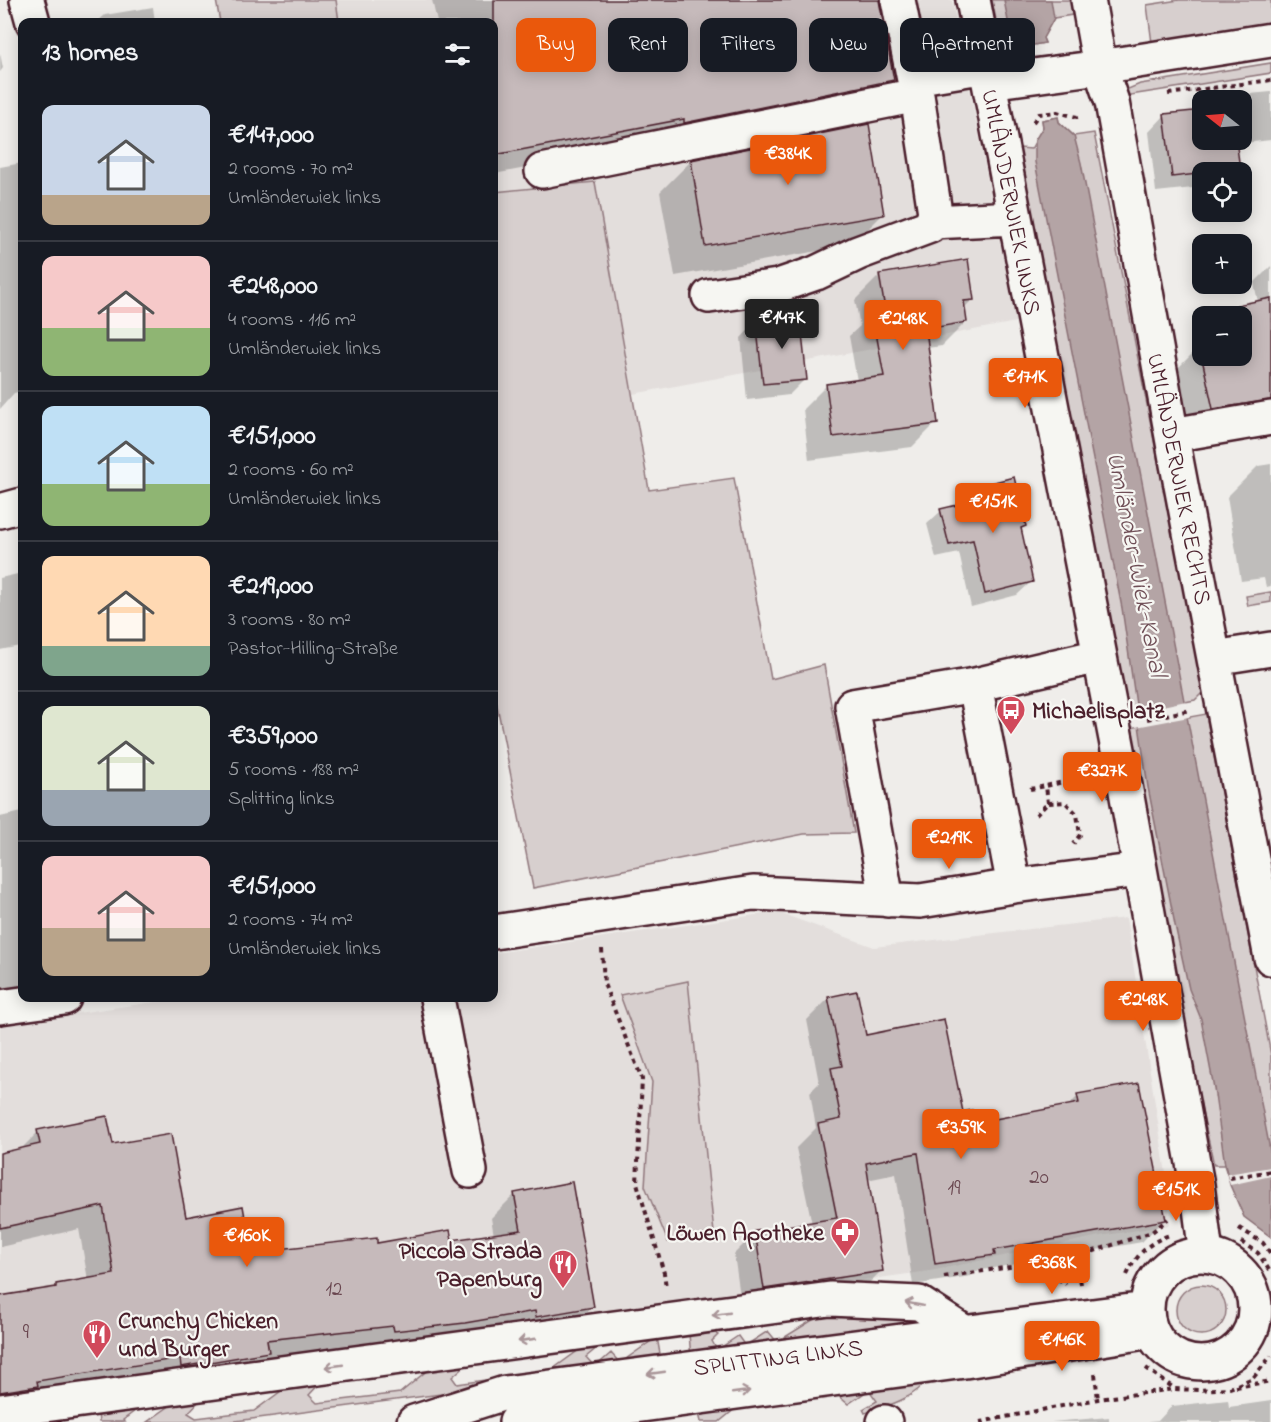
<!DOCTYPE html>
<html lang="en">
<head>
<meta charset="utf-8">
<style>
  body { margin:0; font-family:"Indie Flower",sans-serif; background:#20242c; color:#f1f3f6; height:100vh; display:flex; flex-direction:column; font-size:22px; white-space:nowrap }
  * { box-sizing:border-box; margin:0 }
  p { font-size:20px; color:#9ea1a6 }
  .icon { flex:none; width:33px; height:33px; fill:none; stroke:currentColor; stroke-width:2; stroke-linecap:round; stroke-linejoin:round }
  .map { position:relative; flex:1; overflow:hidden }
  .side { position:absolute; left:18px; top:18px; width:480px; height:984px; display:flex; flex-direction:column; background:#171b24; border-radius:12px; box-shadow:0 3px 15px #0003 }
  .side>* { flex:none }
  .guide { position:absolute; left:516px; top:18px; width:570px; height:54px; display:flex; gap:12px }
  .needle { width:39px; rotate:287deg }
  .fabs { position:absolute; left:1192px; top:90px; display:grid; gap:12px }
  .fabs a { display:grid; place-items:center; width:60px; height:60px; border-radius:12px; background:#171b24; box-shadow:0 3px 15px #0003; font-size:30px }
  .price { position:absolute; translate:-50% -51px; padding:0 14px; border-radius:6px; background:#ea580c; color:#fff; font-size:20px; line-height:39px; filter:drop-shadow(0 2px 3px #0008) }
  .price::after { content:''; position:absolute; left:50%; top:36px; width:18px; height:14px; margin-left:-9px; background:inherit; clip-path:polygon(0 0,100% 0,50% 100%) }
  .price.selected { background:#222; color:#fff }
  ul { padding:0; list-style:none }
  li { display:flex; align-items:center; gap:18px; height:150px; padding:0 24px }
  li+li { border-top:2px solid #363941 }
  li span { display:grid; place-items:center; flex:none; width:168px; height:120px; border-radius:12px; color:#555 }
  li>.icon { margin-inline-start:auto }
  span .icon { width:72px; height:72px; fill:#fffc; stroke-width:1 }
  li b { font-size:26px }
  h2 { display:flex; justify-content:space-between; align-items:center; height:72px; padding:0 24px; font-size:26px }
  .tag { padding:0 21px; border-radius:12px; background:#171b24; box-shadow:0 3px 15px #0003; font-size:21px; line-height:54px }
  .tag.selected { background:#ea580c; color:#fff }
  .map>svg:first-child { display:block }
  .built { fill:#e3dedc }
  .green { fill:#d7cfce; stroke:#90777c; stroke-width:1.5 }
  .water { fill:#b4a4a5; stroke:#8a6f74; stroke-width:1.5 }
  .pier { fill:#efedea }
  .shadow { fill:#0003 }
  .building { fill:#c6babb; stroke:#4a1f2b; stroke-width:1.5 }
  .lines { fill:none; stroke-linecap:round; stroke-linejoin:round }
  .minor-casing { stroke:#4a1f2b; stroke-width:38 }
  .major-casing { stroke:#4a1f2b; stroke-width:38 }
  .path { stroke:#4a1f2b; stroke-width:4; stroke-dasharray:4.5 4.5; stroke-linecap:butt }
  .minor { stroke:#f6f6f2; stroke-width:33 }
  .major { stroke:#f6f6f2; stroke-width:33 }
  .oneway { stroke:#a99598 }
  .labels { text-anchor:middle; stroke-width:4.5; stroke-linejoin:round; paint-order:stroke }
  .number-label { font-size:21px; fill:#69464f }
  .street-label { font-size:24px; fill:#4a1f2b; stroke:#f6f6f2 }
  .poi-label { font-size:24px; font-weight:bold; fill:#4a1f2b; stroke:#f6f6f2; text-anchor:start }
  .water-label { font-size:26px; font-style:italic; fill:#6f4e56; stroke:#f6f6f2 }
</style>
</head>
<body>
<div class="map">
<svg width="1271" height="1422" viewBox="0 0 1271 1422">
  <rect width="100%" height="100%" fill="#efedea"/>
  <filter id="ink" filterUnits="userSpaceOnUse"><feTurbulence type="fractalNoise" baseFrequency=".0167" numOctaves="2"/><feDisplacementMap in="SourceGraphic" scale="12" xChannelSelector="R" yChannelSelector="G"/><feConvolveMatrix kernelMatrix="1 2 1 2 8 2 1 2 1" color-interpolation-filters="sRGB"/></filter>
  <g filter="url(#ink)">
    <!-- built -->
    <path class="built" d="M336,0H952L1016,322L633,394L595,182L494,191V22H339Z
      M777,912L874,947L1126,918L1167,1180L1170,1225L1100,1236L930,1271L0,1399V1024L183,998H494V953Z"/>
    <!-- green -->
    <path class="green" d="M216,0H336L339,22H220Z
      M992,0H1071L1072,15L1054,18L1043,38L1045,43L1028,46C1024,33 1010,26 997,25Z
      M1179,0H1271V24L1152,43L1147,5Z
      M1271,63V73L1124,96L1128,89L1140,84Z
      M1058,117L1059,122L1074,136L1094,133L1203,692L1195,700L1119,715L1021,173L1020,148L1031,149L1043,127L1042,120Z
      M595,182L649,490L734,478L771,679L824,665L854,833L804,834L533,888L494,690V192Z
      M1271,592V602L1248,606L1246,596Z
      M1206,714L1271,1055V1167L1227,1174L1224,1165H1214L1175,989L1129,728Z
      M688,981L714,1233L668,1242L645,1186L652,1082L620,995Z
      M1176 1310a25 25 0 1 1 50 0a25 25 0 1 1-50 0Z
      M855,1313L904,1315L906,1323L691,1359L689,1333L712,1328L718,1335L712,1341L717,1350L738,1336L745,1346L768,1331L777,1342L819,1316Z
      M657,1337L662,1365L228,1422H147L174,1403L202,1398L188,1413L196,1418L254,1411L288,1386L325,1378L309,1395L317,1403L400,1393L435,1364L475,1357L452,1377L457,1384L550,1371L590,1342H604L586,1357L595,1367L611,1353L620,1363Z
      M928,1378C917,1398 885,1407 865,1413L863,1409L877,1401L869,1390L848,1404L836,1394L735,1409L719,1422H701L698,1409Z
      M143,1405L123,1420L125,1422H99L98,1413Z"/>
    <!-- water -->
    <path class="water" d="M1004,0H1051L1054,18L1043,38L1045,43L1028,46L1026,40L1009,26Z
      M1058,117L1059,122L1074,136L1081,163L1271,1155V1237L1244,1217L1230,1185L1225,1165L1214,1088L1201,1019L1189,989L1175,925L1148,787L1122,608L1035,162V140L1043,127L1042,120Z"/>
    <!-- pier -->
    <path class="pier" d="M1186,701L1189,717L1136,727L1134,712Z
      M1271,1167V1176L1230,1185L1227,1174Z"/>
    <!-- shadow -->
    <path class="shadow" d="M432,0H877L892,79L868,103L494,174V22H437Z
      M153,7L155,22H97L105,15Z
      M0,53L3,68L0,72Z
      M1271,92V140L1235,144L1238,169L1234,172H1203V187L1156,192L1149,132L1165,115L1203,111V140H1242V103L1250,94Z
      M691,161L883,214L852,245L675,276L660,192Z
      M22,163V391L14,393L0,409V167Z
      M1271,266V415L1190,431L1177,369L1200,346H1203V356H1242V316H1228L1238,306L1258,302L1254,283Z
      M879,276L973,299L964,308L966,322L942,346L927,348L936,423L912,447L809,460L803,409L827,385L857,381L849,336L860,326L855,300Z
      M757,321L805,379L789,395L747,400L741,338Z
      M1271,464V586L1266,587L1264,578L1241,581L1227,497L1258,466Z
      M972,489L1024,526L1020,530L1031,582L1017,595L971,607L959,553L936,558L927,524L941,511L959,506L958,503Z
      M22,573V657L20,646L0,650V578Z
      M22,812V985L0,990V817Z
      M829,998L864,1037L973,1124L1067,1107L1078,1096L1164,1219L1142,1242L976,1271L971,1276L913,1285L896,1174L867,1180L881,1271L859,1293L742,1310L734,1254L756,1232L812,1224L796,1148L816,1128L810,1092L819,1083L807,1020Z
      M38,1132L112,1146L185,1218L250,1254L376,1245L451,1242L494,1236L491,1218L515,1194L592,1307L568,1331L0,1411V1297L52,1290L57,1285L88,1280L79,1229L0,1247V1155L20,1150Z
      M1228,1400L1229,1407L1271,1401V1422H1147L1158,1421L1172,1406Z
      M1109,1417V1422H1051Z"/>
    <!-- building -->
    <path class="building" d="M494,0H879L894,80L684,123V119L494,155Z
      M1203,110V140H1236L1240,169L1172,177L1164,114Z
      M869,124L884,215L705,246L691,160Z
      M968,259L974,300L964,301L967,322L926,329L938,424L833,437L826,384L884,376L872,311L885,309L879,274Z
      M1271,298V400L1213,409L1199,345L1203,344V356H1242V336L1244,335L1242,316H1240L1237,305Z
      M800,316L807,380L763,384L756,320Z
      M1014,477L1026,526L1021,528L1033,582L985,594L973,540L949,545L940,509L974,501L971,488Z
      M857,991L866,1035L944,1019L963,1112L972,1110L974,1123L1079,1103L1077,1094L1139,1083L1166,1220L994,1250L995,1255L935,1264L918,1153L866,1163L883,1271L764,1289L755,1231L837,1218L818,1124L841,1119L831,1068L842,1066L828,997Z
      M107,1116L113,1144L171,1134L186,1217L243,1206L251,1252L377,1238V1243L450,1230L452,1240L521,1230L514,1193L572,1182L594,1307L536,1317L535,1311L465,1323L394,1331L393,1326L267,1340L269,1352L181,1367L180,1358L37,1381L38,1386L0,1392V1296L56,1287V1284L114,1274L103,1206L0,1228V1153L40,1144L37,1130Z"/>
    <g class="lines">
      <!-- minor casing -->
      <g class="minor-casing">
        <path id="minor" d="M27,0L33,22
          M973,0L1126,791L1197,1185L1206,1254
          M1088,0L1100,67L1112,102L1176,459L1271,958
          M914,78L987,66
          M989,82L1100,67L1271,40
          M542,171L917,95
          M932,222L1015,218
          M709,296L778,286L816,273L858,253L930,226L935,213L917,95L898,0
          M1172,435L1271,418
          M0,511L22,505
          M1214,658L1271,649
          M975,685L1099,656
          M887,900L852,706L975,685L1014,886
          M494,932L753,893L920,901L1014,886L1140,870
          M437,998L470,1171
          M0,1007L64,998
          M0,1411L830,1299L919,1303L964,1332
          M884,1422H885"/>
      </g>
      <!-- major casing -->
      <g class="major-casing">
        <path id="major" d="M1147 1309a54 54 0 1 1 108 0a54 54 0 1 1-108 0Z
          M414,1422L505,1393L1146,1309
          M516,1422L965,1361L1151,1331"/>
      </g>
      <!-- path -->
      <path class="path" d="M1168,94L1271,80
        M1033,122L1039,114L1057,112L1077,117L1080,116
        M1147,719L1190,710
        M1030,789L1046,786
        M1048,803L1046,786L1090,776
        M1036,815L1048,803L1065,802L1077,814L1080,835L1073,844
        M602,949L604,984L642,1079L637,1183L664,1273L666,1287
        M1230,1178L1271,1171
        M1239,1228L1263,1243L1271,1254
        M1241,1242L1258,1253L1271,1273
        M1035,1264L1066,1284
        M1127,1275C1136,1255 1149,1242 1170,1235
        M944,1277L1076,1257
        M1081,1284L1076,1257L1152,1232L1168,1219
        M1146,1368L1175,1389L1198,1390L1230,1388L1253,1378L1271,1356
        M1095,1374L1098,1399
        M1236,1387L1271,1381
        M980,1422L1098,1399L1174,1389"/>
      <!-- minor -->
      <use href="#minor" class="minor"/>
      <!-- major -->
      <use href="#major" class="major"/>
    </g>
    <!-- one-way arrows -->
    <defs><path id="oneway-shaft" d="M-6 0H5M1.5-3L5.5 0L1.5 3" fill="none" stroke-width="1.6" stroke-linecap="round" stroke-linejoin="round" transform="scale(1.5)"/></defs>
    <g class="oneway">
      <use href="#oneway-shaft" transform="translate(914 1304) rotate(-169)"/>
      <use href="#oneway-shaft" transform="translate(721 1314) rotate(172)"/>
      <use href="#oneway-shaft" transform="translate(527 1340) rotate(172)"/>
      <use href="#oneway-shaft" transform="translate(334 1366) rotate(172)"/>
      <use href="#oneway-shaft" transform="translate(656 1373) rotate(172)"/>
      <use href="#oneway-shaft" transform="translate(741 1392) rotate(-8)"/>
    </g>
  </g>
  <!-- icons -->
  <defs>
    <g id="bus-pin" transform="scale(1.5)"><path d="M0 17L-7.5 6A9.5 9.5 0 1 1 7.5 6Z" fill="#d1495b" stroke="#f6f6f2"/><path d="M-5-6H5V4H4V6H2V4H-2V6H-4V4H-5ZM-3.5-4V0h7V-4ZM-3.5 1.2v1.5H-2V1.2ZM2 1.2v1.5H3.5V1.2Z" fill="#fff"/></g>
    <g id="pharmacy-pin" transform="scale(1.5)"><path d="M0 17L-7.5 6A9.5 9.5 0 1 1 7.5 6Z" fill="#d1495b" stroke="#f6f6f2"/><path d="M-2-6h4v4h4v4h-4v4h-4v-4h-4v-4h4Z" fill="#fff"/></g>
    <g id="restaurant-pin" transform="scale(1.5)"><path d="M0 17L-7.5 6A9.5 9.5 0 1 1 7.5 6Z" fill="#d1495b" stroke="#f6f6f2"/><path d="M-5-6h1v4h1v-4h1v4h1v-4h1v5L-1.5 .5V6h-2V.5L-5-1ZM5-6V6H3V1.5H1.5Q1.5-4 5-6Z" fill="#fff"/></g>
  </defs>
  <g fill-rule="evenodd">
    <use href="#bus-pin" x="1011" y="710"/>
    <use href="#pharmacy-pin" x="845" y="1232"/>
    <use href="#restaurant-pin" x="563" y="1264"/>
    <use href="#restaurant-pin" x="97" y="1334"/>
  </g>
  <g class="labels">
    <!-- number labels -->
    <g class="number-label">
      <text x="1039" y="1183">20</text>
      <text x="954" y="1194">19</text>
      <text x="334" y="1295">12</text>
      <text x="26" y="1338">9</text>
    </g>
    <!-- street labels -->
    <g class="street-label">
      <text transform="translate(1012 202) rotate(79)" y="8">UMLÄNDERWIEK LINKS</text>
      <text transform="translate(1180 479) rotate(79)" y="8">UMLÄNDERWIEK RECHTS</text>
      <text transform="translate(778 1357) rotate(-7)" y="8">SPLITTING LINKS</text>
    </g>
    <!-- poi labels -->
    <g class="poi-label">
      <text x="1032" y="718">Michaelisplatz</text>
      <text x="824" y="1240" text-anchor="end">Löwen Apotheke</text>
      <text x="542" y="1258" text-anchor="end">Piccola Strada<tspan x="542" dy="28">Papenburg</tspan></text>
      <text x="118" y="1328">Crunchy Chicken<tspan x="118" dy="28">und Burger</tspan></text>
    </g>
    <!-- water labels -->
    <g class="water-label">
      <text transform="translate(1138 564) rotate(79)" y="9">Umländer-Wiek-Kanal</text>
    </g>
  </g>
</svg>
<div class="fabs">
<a><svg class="needle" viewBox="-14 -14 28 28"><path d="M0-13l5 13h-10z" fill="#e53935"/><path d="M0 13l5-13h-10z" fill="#9ea1a6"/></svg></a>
<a><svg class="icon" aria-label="locate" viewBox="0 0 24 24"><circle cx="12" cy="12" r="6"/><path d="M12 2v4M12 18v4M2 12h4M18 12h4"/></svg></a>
<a>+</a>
<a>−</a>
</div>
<b class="price" style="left:788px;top:186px">€384K</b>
<b class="price selected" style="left:782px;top:350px">€147K</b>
<b class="price" style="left:903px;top:351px">€248K</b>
<b class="price" style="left:1025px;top:409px">€171K</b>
<b class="price" style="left:993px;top:534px">€151K</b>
<b class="price" style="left:1102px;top:803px">€327K</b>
<b class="price" style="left:949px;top:870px">€219K</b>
<b class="price" style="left:1143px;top:1032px">€248K</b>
<b class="price" style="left:961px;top:1160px">€359K</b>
<b class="price" style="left:1176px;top:1222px">€151K</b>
<b class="price" style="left:247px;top:1268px">€160K</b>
<b class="price" style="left:1052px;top:1295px">€368K</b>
<b class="price" style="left:1062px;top:1372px">€146K</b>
<div class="guide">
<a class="tag selected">Buy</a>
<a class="tag">Rent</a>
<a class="tag">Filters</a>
<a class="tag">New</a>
<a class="tag">Apartment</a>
</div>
<section class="side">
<h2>13 homes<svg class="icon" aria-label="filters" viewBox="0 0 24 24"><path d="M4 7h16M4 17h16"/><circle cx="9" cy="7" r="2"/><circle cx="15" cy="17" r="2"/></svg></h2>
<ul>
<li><span style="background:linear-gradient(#c9d6e8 75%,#b9a48a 0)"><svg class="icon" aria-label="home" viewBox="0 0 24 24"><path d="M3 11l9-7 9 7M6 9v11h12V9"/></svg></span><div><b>€147,000</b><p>2 rooms · 70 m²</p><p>Umländerwiek links</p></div></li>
<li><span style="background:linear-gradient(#f6c9c9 60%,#8fb573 0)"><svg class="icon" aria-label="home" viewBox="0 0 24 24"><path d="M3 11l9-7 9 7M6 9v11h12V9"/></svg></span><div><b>€248,000</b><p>4 rooms · 116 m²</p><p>Umländerwiek links</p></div></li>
<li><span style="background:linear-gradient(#bfe0f5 65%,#8fb573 0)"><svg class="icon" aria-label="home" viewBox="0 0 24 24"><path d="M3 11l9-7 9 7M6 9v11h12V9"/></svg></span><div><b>€151,000</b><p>2 rooms · 60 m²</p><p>Umländerwiek links</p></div></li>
<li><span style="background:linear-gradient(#ffd9b3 75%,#7fa58c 0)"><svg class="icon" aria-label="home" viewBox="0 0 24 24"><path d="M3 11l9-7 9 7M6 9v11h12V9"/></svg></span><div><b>€219,000</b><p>3 rooms · 80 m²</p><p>Pastor-Hilling-Straße</p></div></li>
<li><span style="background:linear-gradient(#dfe7d0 70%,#9aa5b1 0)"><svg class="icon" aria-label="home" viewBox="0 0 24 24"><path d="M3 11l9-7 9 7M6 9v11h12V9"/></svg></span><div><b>€359,000</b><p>5 rooms · 188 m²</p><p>Splitting links</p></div></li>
<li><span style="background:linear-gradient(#f6c9c9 60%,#b9a48a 0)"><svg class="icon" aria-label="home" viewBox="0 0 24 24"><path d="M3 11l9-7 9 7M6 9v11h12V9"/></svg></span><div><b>€151,000</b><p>2 rooms · 74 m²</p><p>Umländerwiek links</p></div></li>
</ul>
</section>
</div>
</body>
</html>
